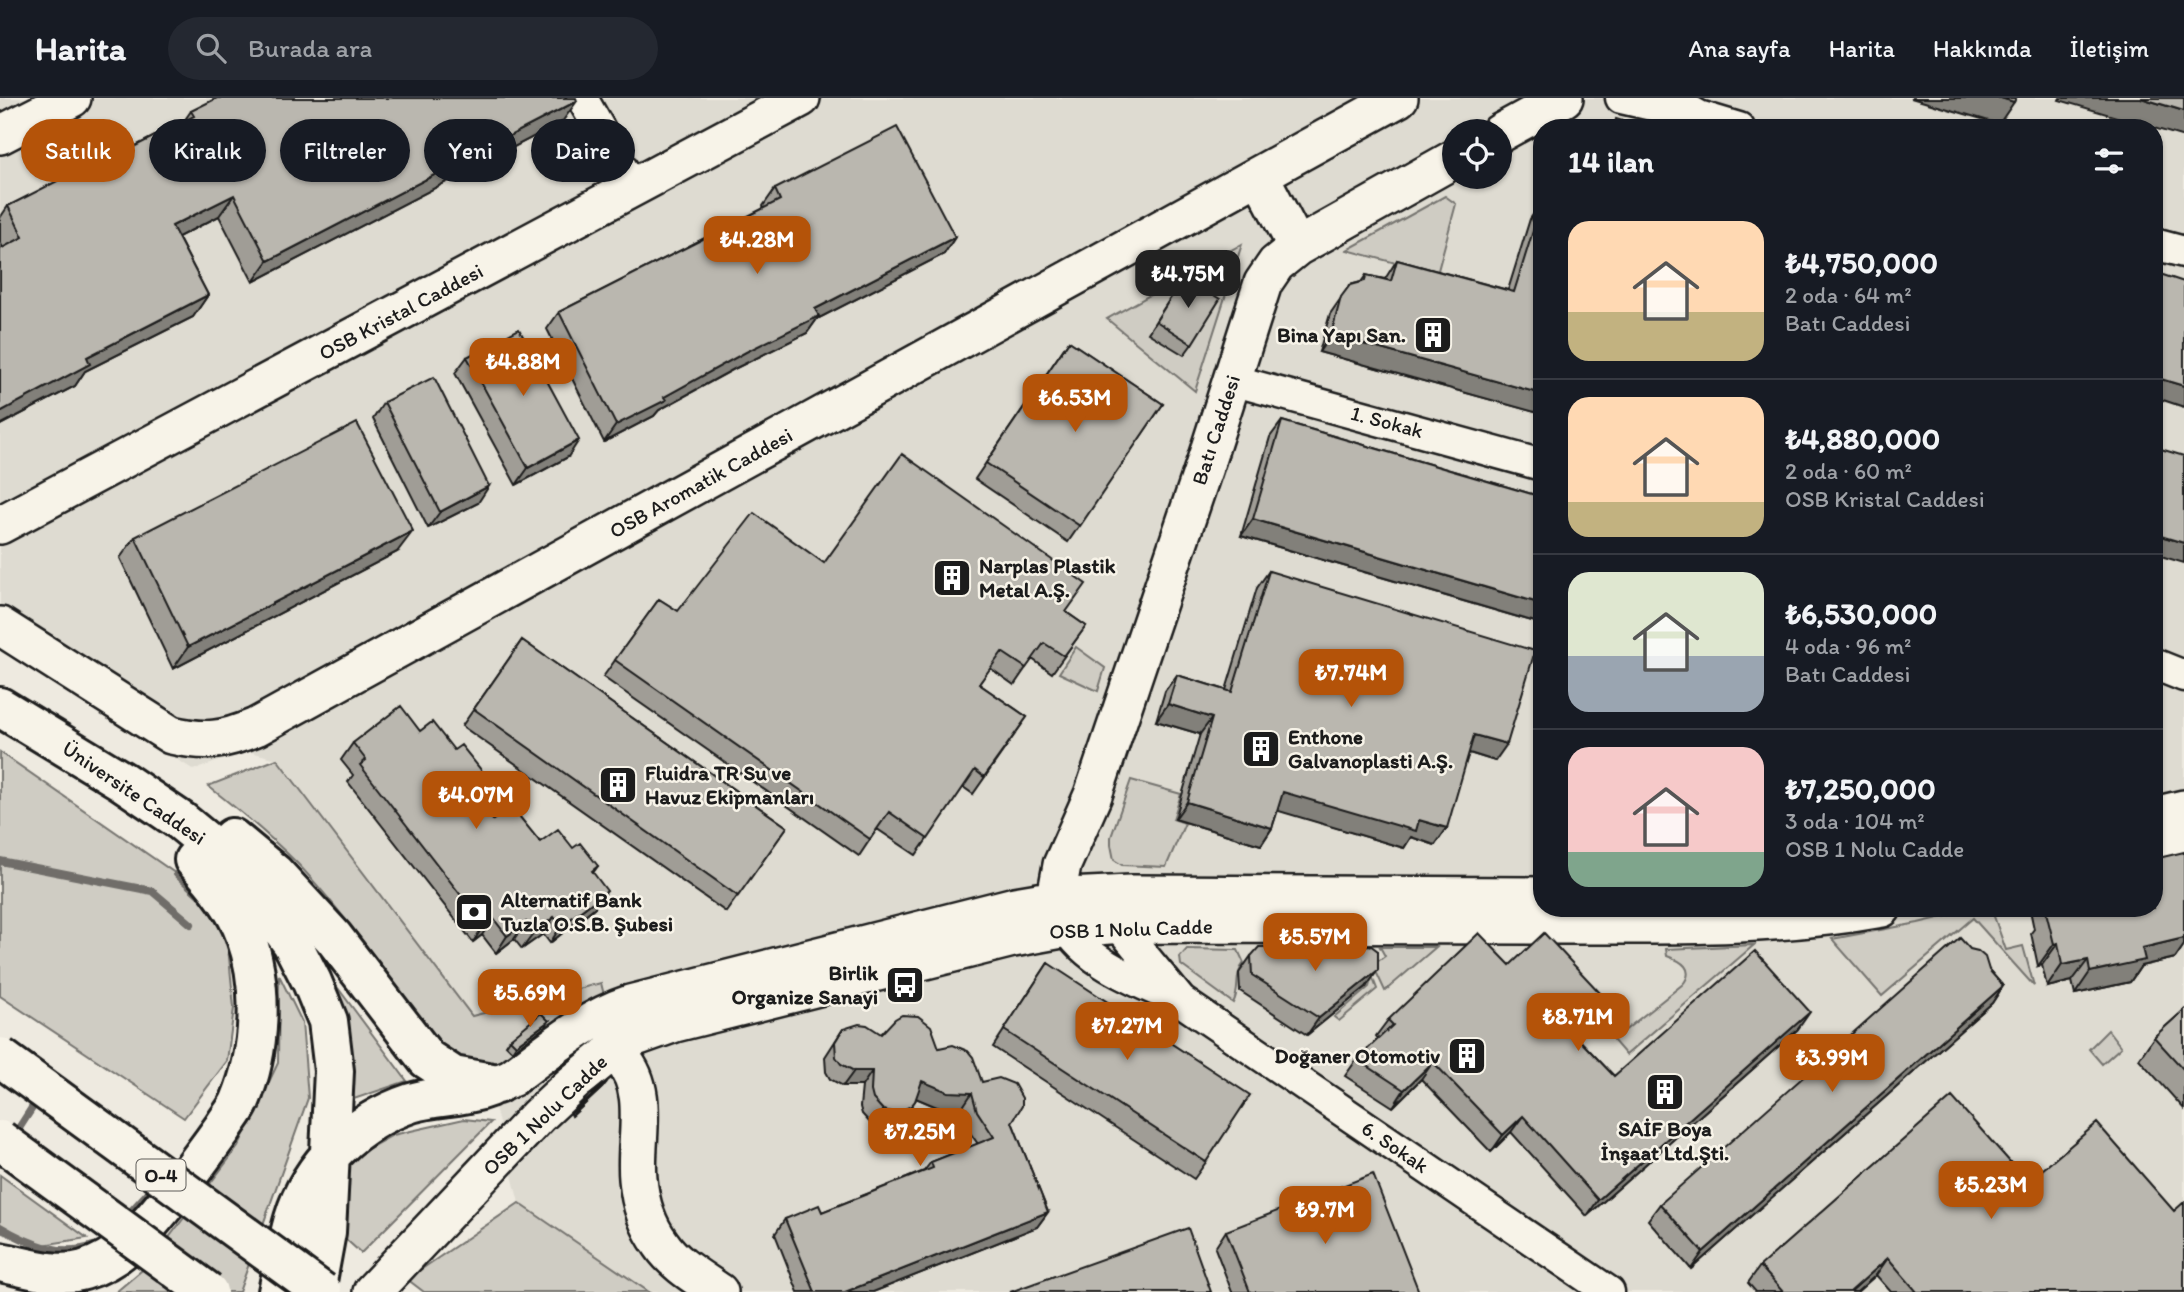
<!DOCTYPE html>
<html lang="tr">
<head>
<meta charset="utf-8">
<style>
  body { margin:0; font-family:Itim,sans-serif; background:#242831; color:#f1f3f6; height:100vh; display:flex; flex-direction:column; font-size:26px; white-space:nowrap }
  * { box-sizing:border-box; margin:0 }
  p { font-size:23px; color:#9ea1a6 }
  .icon { flex:none; width:38px; height:38px; fill:none; stroke:currentColor; stroke-width:2; stroke-linecap:round; stroke-linejoin:round }
  .map { position:relative; flex:1; overflow:hidden }
  .panel { position:absolute; left:1533px; top:21px; width:630px; height:798px; display:flex; flex-direction:column; background:#171b24; border-radius:28px; box-shadow:0 2px 5px #0004 }
  .panel>* { flex:none }
  .top-card { position:absolute; left:21px; top:21px; width:665px; height:63px; display:flex; gap:14px }
  .controls { position:absolute; left:1442px; top:21px; display:grid; gap:14px }
  .controls a { display:grid; place-items:center; width:70px; height:70px; border-radius:50%; background:#171b24; box-shadow:0 2px 5px #0004; font-size:35px }
  .price { position:absolute; translate:-50% -60px; padding:0 16px; border-radius:14px; background:#b45309; color:#fff; font-size:23px; line-height:46px; filter:drop-shadow(0 2px 4px #0008) }
  .price::after { content:''; position:absolute; left:50%; top:42px; width:21px; height:16px; margin-left:-10px; background:inherit; clip-path:polygon(0 0,100% 0,50% 100%) }
  .price.current { background:#222; color:#fff }
  ul { padding:0; list-style:none }
  li { display:flex; align-items:center; gap:21px; height:175px; padding:0 35px }
  li+li { border-top:2px solid #363941 }
  li span { display:grid; place-items:center; flex:none; width:196px; height:140px; border-radius:21px; color:#555 }
  li>.icon { margin-inline-start:auto }
  span .icon { width:84px; height:84px; fill:#fffc; stroke-width:1 }
  li b { font-size:30px }
  h2 { display:flex; justify-content:space-between; align-items:center; height:84px; padding:0 35px; font-size:30px }
  .tag { padding:0 24px; border-radius:32px; background:#171b24; box-shadow:0 2px 5px #0004; font-size:24px; line-height:63px }
  .tag.current { background:#b45309; color:#fff }
  header { display:flex; align-items:center; gap:42px; box-sizing:border-box; height:98px; padding:0 35px; background:#171b24; border-bottom:2px solid #363941 }
  header strong { font-size:33px }
  nav { display:flex; gap:38px; margin-inline-start:auto; font-size:24px }
  .search { width:490px; height:63px; background:#242831; display:flex; align-items:center; gap:18px; box-sizing:border-box; padding:0 24px; border-radius:38px; color:#9ea1a6; font-size:26px }
  .map>svg:first-child { display:block }
  .built { fill:#dedbd1; fill-rule:evenodd }
  .green { fill:#cfccc3; stroke:#767470; stroke-width:2 }
  .lines { fill:none; stroke-linecap:round; stroke-linejoin:round }
  .stream { stroke:#6f6d69; stroke-width:8 }
  .minor-casing { stroke:#1c1c1c; stroke-width:35 }
  .tertiary-casing { stroke:#1c1c1c; stroke-width:42 }
  .primary-casing { stroke:#1c1c1c; stroke-width:44 }
  .minor { stroke:#f7f3e8; stroke-width:30 }
  .tertiary { stroke:#f7f3e8; stroke-width:37 }
  .primary { stroke:#f7f3e8; stroke-width:38 }
  .motorway-bridge-casing { stroke:#1c1c1c; stroke-width:44; stroke-linecap:butt }
  .motorway-bridge { stroke:#f7f3e8; stroke-width:38 }
  .wall { fill:#a09d96; stroke:#1c1c1c; stroke-width:2 }
  .shaded-wall { fill:#82807a; stroke:#1c1c1c; stroke-width:2 }
  .building { fill:#bab7af; stroke:#1c1c1c; stroke-width:2 }
  .labels { text-anchor:middle; stroke-width:5; stroke-linejoin:round; paint-order:stroke }
  .shield { fill:#f7f3e8; stroke:#5e5c59; stroke-width:2 }
  .shield-label { font-size:19px; font-weight:bold; fill:#1c1c1c }
  .street-label { font-size:21px; fill:#1c1c1c; stroke:#f7f3e8 }
  .poi-label { font-size:21px; font-weight:bold; fill:#1c1c1c; stroke:#f7f3e8; text-anchor:start }
</style>
</head>
<body>
<header>
<strong>Harita</strong>
<div class="search"><svg class="icon" aria-label="search" viewBox="0 0 24 24"><circle cx="10" cy="10" r="6"/><path d="M15 15l6 6"/></svg>Burada ara</div>
<nav><a>Ana sayfa</a><a>Harita</a><a>Hakkında</a><a>İletişim</a></nav>
</header>
<div class="map">
<svg width="2184" height="1194" viewBox="0 0 2184 1194">
  <rect width="100%" height="100%" fill="#eeeae0"/>
  <filter id="ink" filterUnits="userSpaceOnUse"><feTurbulence type="fractalNoise" baseFrequency=".0143" numOctaves="2"/><feDisplacementMap in="SourceGraphic" scale="14" xChannelSelector="R" yChannelSelector="G"/><feConvolveMatrix kernelMatrix="1 2 1 2 8 2 1 2 1" color-interpolation-filters="sRGB"/></filter>
  <g filter="url(#ink)">
    <!-- built -->
    <path class="built" d="M0,0H2184V1194H649L519,1105L472,918L277,661L247,653L194,672L0,552ZM1542,30H2154V810H1542ZM1454,33H1500V79H1454Z"/>
    <!-- green -->
    <path class="green" d="M1445,98L1456,106L1437,176L1347,152Z
      M1242,146L1195,293L1107,221Z
      M1076,549L1105,570L1098,593L1059,575Z
      M0,654L195,789L227,839L234,910L227,963L184,1020L0,898Z
      M277,661L472,918L601,885L604,897L500,965C481,967 465,967 449,956C420,935 397,888 375,859C350,827 325,794 297,765C269,737 239,712 208,688Z
      M1131,682L1181,696L1173,721L1185,725L1166,769L1122,767L1114,762L1111,747V739Z
      M1980,810H1991L2006,852L2023,848L2034,888L1973,820L1882,898L1832,841L1918,825Z
      M1754,847L1626,957L1613,942L1683,886C1695,871 1682,863 1667,858L1666,851Z
      M1380,849H1436L1385,893L1373,867L1385,858Z
      M1187,851L1238,852L1244,865C1233,878 1241,891 1233,905L1181,867L1180,859Z
      M279,877L302,924L308,1000L239,1194H116L148,1167L238,1049L278,965Z
      M1372,878L1377,891L1339,923L1334,919L1369,889Z
      M335,886L407,983L354,1001Z
      M2108,932L2121,949L2102,966L2089,951Z
      M464,1021L491,1024L361,1155L338,1134L348,1062L393,1037Z
      M0,1077L87,1140L36,1148L0,1134Z
      M519,1105L649,1194H424L407,1181Z"/>
    <g class="lines">
      <!-- stream -->
      <path class="stream" d="M0,763L152,793L191,826
        M177,776L201,798
        M14,1038L39,999
        M126,1119L157,1085
        M0,1129C27,1145 61,1160 93,1148"/>
      <!-- minor casing -->
      <g class="minor-casing">
        <path id="minor" d="M582,0L633,90
          M1621,0L1699,18L1667,0
          M1699,18L1739,30
          M2154,146L2184,154
          M1232,282L1542,367
          M2154,566L2184,578
          M1061,818C1079,864 1140,884 1181,903L1106,812
          M1181,903L1609,1194"/>
      </g>
      <!-- tertiary casing -->
      <g class="tertiary-casing">
        <path id="tertiary" d="M1500,35L1564,0
          M0,37L72,0
          M1260,78L1297,149
          M0,427L801,0
          M0,528L171,637C207,645 222,643 256,629L1399,0
          M2154,718L2184,711
          M2154,748L2184,741
          M1061,818L1057,794L1062,767L1093,697L1206,363L1263,185L1276,166L1297,149L1454,61
          M606,958L622,961C651,994 634,1041 638,1081C640,1104 647,1127 661,1146C675,1167 699,1180 719,1194
          M497,986L511,980C549,952 585,921 630,906L1015,808L1068,799L1130,796L1542,798
          M372,1194L538,1018L570,988L610,955L630,941L675,925L1013,840L1067,830L1125,826C1266,826 1408,827 1549,827C1660,827 1772,830 1882,810"/>
      </g>
      <!-- primary casing -->
      <g class="primary-casing">
        <path id="primary" d="M0,609L122,683L181,723L220,755L250,788L292,845L312,884L328,923L334,973L326,1134L315,1194
          M232,740L274,775L334,840L427,961L453,978L497,986
          M0,1164C26,1169 57,1180 84,1172C125,1160 149,1126 175,1094C192,1073 207,1052 223,1030C228,1021 236,1013 240,1003C261,953 264,888 245,836C235,809 214,783 194,762
          M278,1194C283,1170 287,1145 294,1121C310,1066 357,1023 411,1005C436,997 461,1000 489,989"/>
      </g>
      <!-- minor -->
      <use href="#minor" class="minor"/>
      <!-- tertiary -->
      <use href="#tertiary" class="tertiary"/>
      <!-- primary -->
      <use href="#primary" class="primary"/>
      <!-- motorway-bridge casing -->
      <g class="motorway-bridge-casing">
        <path id="motorway-bridge" d="M0,959L322,1194
          M0,1042L208,1194"/>
      </g>
      <!-- motorway-bridge -->
      <use href="#motorway-bridge" class="motorway-bridge"/>
    </g>
    <!-- wall -->
    <path class="wall" d="M191,13L562,24L253,184L219,118L178,139L208,197L193,219L85,273L75,288L0,327V151L3,150L0,144V120L8,108L132,50L184,23Z
      M775,91L955,139L944,156L817,221L807,235L734,271L659,312L654,318L604,344L547,231L559,214L764,110L763,108Z
      M1542,104V316L1319,254L1330,216L1350,187L1361,184L1366,177L1385,181L1397,162L1508,192L1530,121Z
      M1184,179L1192,246L1184,257L1148,235Z
      M1069,243L1163,306L1068,444L975,381Z
      M467,259L568,359L516,387L455,275Z
      M384,304L478,405L428,430L373,321Z
      M1282,323L1542,399V526L1241,438L1270,339Z
      M135,439L397,454L173,571L120,460Z
      M1269,473L1495,663L1469,655L1435,747L1411,739L1404,750L1278,712L1272,730L1261,747L1175,721L1200,636L1156,623L1165,593L1177,577L1226,592L1257,490Z
      M659,501L678,513L1066,514L1086,528L1052,575L1032,561L1014,587L990,570L979,586L1027,619L973,696L963,689L916,757L877,731L859,758L603,579Z
      M522,542L787,729L726,814L462,628Z
      M420,633L454,652L486,678L472,696L493,722L540,744L573,750L598,768L593,775L595,809L550,845L543,836L522,851L514,841L496,855L482,837L473,844L348,684L353,677L341,662L353,645Z
      M2184,754V847L2175,860L2141,868L2130,884L2075,896L2072,883L2047,889L2042,867L2038,868L2031,835L2034,831L2030,812L2032,810H2154Z
      M1251,858L1366,889L1307,937L1240,893L1239,875Z
      M1048,865L1206,1064L1194,1081L993,949Z
      M1510,867L1589,912L1569,931L1614,978L1798,931L1587,1118L1511,1034L1491,1054L1421,981L1393,1009L1345,978L1357,961L1378,941L1376,938L1388,922Z
      M1989,872L2003,888L1992,905L1691,1171L1648,1122L1660,1106Z
      M2184,912V1011L2139,961L2154,939Z
      M549,923L545,929L512,953L506,947L510,941Z
      M843,931L881,936L939,950L982,984L1012,1024L1048,1114L1037,1129L873,1194H798L775,1136L785,1121L822,1114L924,1073L931,1064L978,1046L966,1029L962,1010L937,1009L916,1000L900,1024L887,1030L872,1027L862,1016L860,1009L862,988H843L830,981L826,974L825,959Z
      M603,989L572,1018L571,1016L575,1011Z
      M2028,1084L2184,1194H1891L1876,1177L1857,1194H1756L1748,1185L1760,1168Z
      M1226,1133L1419,1194H1232L1215,1150Z"/>
    <!-- shaded-wall -->
    <path class="shaded-wall" d="M1911,0H2001L2014,4L1999,26Z
      M2060,0H2141L2184,13V39L2059,2Z
      M577,3L562,24L253,184L268,163Z
      M234,97L219,118L157,150L172,128Z
      M955,139L944,156L817,221L807,235L734,271L659,312L654,318L604,344L616,327L815,211Z
      M208,197L193,219L85,273L75,288L0,327V314L87,259Z
      M1331,237L1542,296V316L1319,254Z
      M2154,279L2184,288V309L2154,299Z
      M579,342L568,359L516,387L528,370Z
      M489,388L478,405L428,430L440,414Z
      M1253,421L1542,506V526L1241,438Z
      M413,433L397,454L173,571L188,549Z
      M2154,436L2184,445V465L2154,456Z
      M1168,606L1212,620L1200,636L1156,623Z
      M1474,637L1507,646L1495,663L1463,653Z
      M486,678L474,694L457,708L468,691Z
      M1283,694L1419,722L1447,730L1435,747L1411,739L1404,750L1272,711Z
      M1187,704L1272,730L1261,747L1175,721Z
      M607,793L595,809L550,845L561,828Z
      M554,819L543,836L522,851L534,835Z
      M493,820L482,837L473,844L484,827Z
      M526,824L514,841L496,855L507,838Z
      M2184,840V847L2175,860L2141,868L2130,884L2075,896L2090,874L2142,850Z
      M2058,845L2042,867L2038,868L2054,846Z
      M2088,862L2072,883L2047,889L2062,867Z
      M1378,872L1366,889L1307,937L1319,920Z
      M2003,888L1992,905L1691,1171L1703,1154Z
      M1601,896L1589,912L1555,945L1566,928Z
      M1810,914L1798,931L1587,1118L1598,1102Z
      M549,923L545,929L512,953L516,947Z
      M1433,964L1421,981L1393,1009L1404,992Z
      M854,973H872L862,988H843Z
      M922,983L972,995L962,1010L937,1009L911,998Z
      M607,984L603,989L572,1018L576,1012Z
      M915,1003L900,1024L887,1030L872,1027L883,1012Z
      M1523,1018L1511,1034L1491,1054L1503,1037Z
      M1048,1114L1037,1129L873,1194H845Z
      M1888,1160L1876,1177L1857,1194H1850Z"/>
    <!-- building -->
    <path class="building" d="M217,0H576L577,3L268,163L234,97L172,128L208,197L87,259L90,266L0,314V151L23,139L8,108L130,46L132,50L194,18L191,13Z
      M2001,0H2016L2014,4Z
      M2141,0H2184V13Z
      M1616,21L1645,30H1614Z
      M897,29L955,139L815,211L819,218L746,254L664,299L666,302L616,327L559,214L780,102L775,91Z
      M1542,104V296L1331,237L1341,199L1350,187L1365,183L1366,177L1391,183L1397,162L1514,194Z
      M2154,174L2184,184V288L2154,279Z
      M1184,179L1220,201L1192,246L1156,223Z
      M519,231L579,342L528,370L467,259Z
      M1069,243L1163,306L1080,428L986,365Z
      M434,279L489,388L440,414L384,304Z
      M1282,323L1542,399V506L1253,421Z
      M357,325L413,433L188,549L135,439Z
      M2154,349L2184,358V445L2154,436Z
      M902,356L1086,486L1066,514L1086,528L1064,558L1044,545L1026,570L1002,554L979,586L1027,619L984,679L975,672L928,741L889,714L870,741L615,562L659,501L678,513L754,415L824,465Z
      M1269,473L1535,553L1507,646L1474,637L1447,730L1419,722L1416,733L1283,694L1272,730L1187,704L1212,620L1168,606L1177,577L1232,594Z
      M522,542L787,729L738,798L474,611Z
      M401,608L420,633L432,624L454,652L461,647L486,678L468,691L493,722L511,708L540,744L558,731L573,750L580,745L598,768L592,773L607,793L561,828L554,819L534,835L526,824L507,838L493,820L484,827L360,667L366,662L353,645Z
      M2184,754V840L2142,850L2145,862L2090,874L2088,862L2062,867L2058,845L2054,846L2046,814L2050,813V810H2154V761Z
      M1479,835L1510,867L1544,835L1601,896L1566,928L1614,978L1755,853L1810,914L1598,1102L1523,1018L1503,1037L1433,964L1404,992L1357,961L1393,927L1388,922Z
      M1960,840L1970,851L1978,853L1985,859L1989,872L2003,888L1703,1154L1660,1106Z
      M1370,847L1378,853V872L1319,920L1252,877L1251,858L1259,849Z
      M1048,865L1250,997L1206,1064L1004,932Z
      M2184,912V972L2154,939Z
      M541,915L549,923L516,947L510,941Z
      M902,917L918,918L931,928L939,950L953,947L968,953L973,959L982,984L999,980L1014,986L1022,1000V1008L1012,1024L1048,1114L845,1194H815L785,1121L819,1107L822,1114L933,1070L931,1064L994,1039L977,1013L972,995L948,994L922,983L915,1003L911,1008L897,1015L883,1012L873,1001L871,993L872,973H854L841,966L836,959L835,944L843,931L859,926L867,927L881,936L895,921Z
      M607,984L576,1012L575,1011L588,998Z
      M1952,999L2028,1084L2097,1025L2174,1113L2184,1104V1194H1917L1888,1160L1850,1194H1783L1760,1168Z
      M1373,1076L1419,1194H1250L1226,1133Z
      M1188,1130L1211,1194H1010Z"/>
  </g>
  <!-- icons -->
  <defs>
    <g id="building-square" transform="scale(2.0125)"><rect x="-9" y="-9" width="18" height="18" rx="4" fill="#1c1c1c" stroke="#f7f3e8"/><path d="M-4-6H4V6H1V3H-1V6H-4ZM-2.5-4.3h1.7v1.8h-1.7ZM.8-4.3h1.7v1.8H.8ZM-2.5-1h1.7V.8h-1.7ZM.8-1h1.7V.8H.8Z" fill="#fff"/></g>
    <g id="bank-square" transform="scale(2.0125)"><rect x="-9" y="-9" width="18" height="18" rx="4" fill="#1c1c1c" stroke="#f7f3e8"/><path d="M-6-4H6V4H-6ZM0-2.3a2.3 2.3 0 1 0 0 4.6a2.3 2.3 0 1 0 0-4.6Z" fill="#fff"/></g>
    <g id="bus-square" transform="scale(2.0125)"><rect x="-9" y="-9" width="18" height="18" rx="4" fill="#1c1c1c" stroke="#f7f3e8"/><path d="M-5-6H5V4H4V6H2V4H-2V6H-4V4H-5ZM-3.5-4V0h7V-4ZM-3.5 1.2v1.5H-2V1.2ZM2 1.2v1.5H3.5V1.2Z" fill="#fff"/></g>
  </defs>
  <g fill-rule="evenodd">
    <use href="#building-square" x="1433" y="237"/>
    <use href="#building-square" x="952" y="480"/>
    <use href="#building-square" x="1261" y="651"/>
    <use href="#building-square" x="618" y="687"/>
    <use href="#bank-square" x="474" y="814"/>
    <use href="#bus-square" x="905" y="887"/>
    <use href="#building-square" x="1467" y="958"/>
    <use href="#building-square" x="1665" y="994"/>
  </g>
  <g class="labels">
    <!-- shield labels -->
    <rect class="shield" x="136.5" y="1061.5" width="49" height="31" rx="5"/>
    <g class="shield-label">
      <text x="161" y="1084">O-4</text>
    </g>
    <!-- street labels -->
    <g class="street-label">
      <text transform="translate(401 214) rotate(-28)" y="7">OSB Kristal Caddesi</text>
      <text transform="translate(1387 324) rotate(15)" y="7">1. Sokak</text>
      <text transform="translate(1216 332) rotate(-72)" y="7">Batı Caddesi</text>
      <text transform="translate(701 385) rotate(-29)" y="7">OSB Aromatik Caddesi</text>
      <text transform="translate(134 695) rotate(34)" y="7">Üniversite Caddesi</text>
      <text transform="translate(1131 831) rotate(-2)" y="7">OSB 1 Nolu Cadde</text>
      <text transform="translate(545 1017) rotate(-44)" y="7">OSB 1 Nolu Cadde</text>
      <text transform="translate(1395 1049) rotate(34)" y="7">6. Sokak</text>
    </g>
    <!-- poi labels -->
    <g class="poi-label">
      <text x="1406" y="244" text-anchor="end">Bina Yapı San.</text>
      <text x="979" y="475">Narplas Plastik<tspan x="979" dy="24">Metal A.Ş.</tspan></text>
      <text x="1288" y="646">Enthone<tspan x="1288" dy="24">Galvanoplasti A.Ş.</tspan></text>
      <text x="645" y="682">Fluidra TR Su ve<tspan x="645" dy="24">Havuz Ekipmanları</tspan></text>
      <text x="501" y="809">Alternatif Bank<tspan x="501" dy="24">Tuzla O.S.B. Şubesi</tspan></text>
      <text x="878" y="882" text-anchor="end">Birlik<tspan x="878" dy="24">Organize Sanayi</tspan></text>
      <text x="1440" y="965" text-anchor="end">Doğaner Otomotiv</text>
      <text x="1665" y="1038" text-anchor="middle">SAİF Boya<tspan x="1665" dy="24">İnşaat Ltd.Şti.</tspan></text>
    </g>
  </g>
</svg>
<div class="controls">
<a><svg class="icon" aria-label="locate" viewBox="0 0 24 24"><circle cx="12" cy="12" r="6"/><path d="M12 2v4M12 18v4M2 12h4M18 12h4"/></svg></a>
</div>
<b class="price" style="left:757px;top:178px">₺4.28M</b>
<b class="price current" style="left:1188px;top:212px">₺4.75M</b>
<b class="price" style="left:523px;top:300px">₺4.88M</b>
<b class="price" style="left:1075px;top:336px">₺6.53M</b>
<b class="price" style="left:1351px;top:611px">₺7.74M</b>
<b class="price" style="left:476px;top:733px">₺4.07M</b>
<b class="price" style="left:1315px;top:875px">₺5.57M</b>
<b class="price" style="left:530px;top:931px">₺5.69M</b>
<b class="price" style="left:1578px;top:955px">₺8.71M</b>
<b class="price" style="left:1127px;top:964px">₺7.27M</b>
<b class="price" style="left:1832px;top:996px">₺3.99M</b>
<b class="price" style="left:920px;top:1070px">₺7.25M</b>
<b class="price" style="left:1991px;top:1123px">₺5.23M</b>
<b class="price" style="left:1325px;top:1148px">₺9.7M</b>
<div class="top-card">
<a class="tag current">Satılık</a>
<a class="tag">Kiralık</a>
<a class="tag">Filtreler</a>
<a class="tag">Yeni</a>
<a class="tag">Daire</a>
</div>
<section class="panel">
<h2>14 ilan<svg class="icon" aria-label="filters" viewBox="0 0 24 24"><path d="M4 7h16M4 17h16"/><circle cx="9" cy="7" r="2"/><circle cx="15" cy="17" r="2"/></svg></h2>
<ul>
<li><span style="background:linear-gradient(#ffd9b3 65%,#c2b280 0)"><svg class="icon" aria-label="home" viewBox="0 0 24 24"><path d="M3 11l9-7 9 7M6 9v11h12V9"/></svg></span><div><b>₺4,750,000</b><p>2 oda · 64 m²</p><p>Batı Caddesi</p></div></li>
<li><span style="background:linear-gradient(#ffd9b3 75%,#c2b280 0)"><svg class="icon" aria-label="home" viewBox="0 0 24 24"><path d="M3 11l9-7 9 7M6 9v11h12V9"/></svg></span><div><b>₺4,880,000</b><p>2 oda · 60 m²</p><p>OSB Kristal Caddesi</p></div></li>
<li><span style="background:linear-gradient(#dfe7d0 60%,#9aa5b1 0)"><svg class="icon" aria-label="home" viewBox="0 0 24 24"><path d="M3 11l9-7 9 7M6 9v11h12V9"/></svg></span><div><b>₺6,530,000</b><p>4 oda · 96 m²</p><p>Batı Caddesi</p></div></li>
<li><span style="background:linear-gradient(#f6c9c9 75%,#7fa58c 0)"><svg class="icon" aria-label="home" viewBox="0 0 24 24"><path d="M3 11l9-7 9 7M6 9v11h12V9"/></svg></span><div><b>₺7,250,000</b><p>3 oda · 104 m²</p><p>OSB 1 Nolu Cadde</p></div></li>
</ul>
</section>
</div>
</body>
</html>
